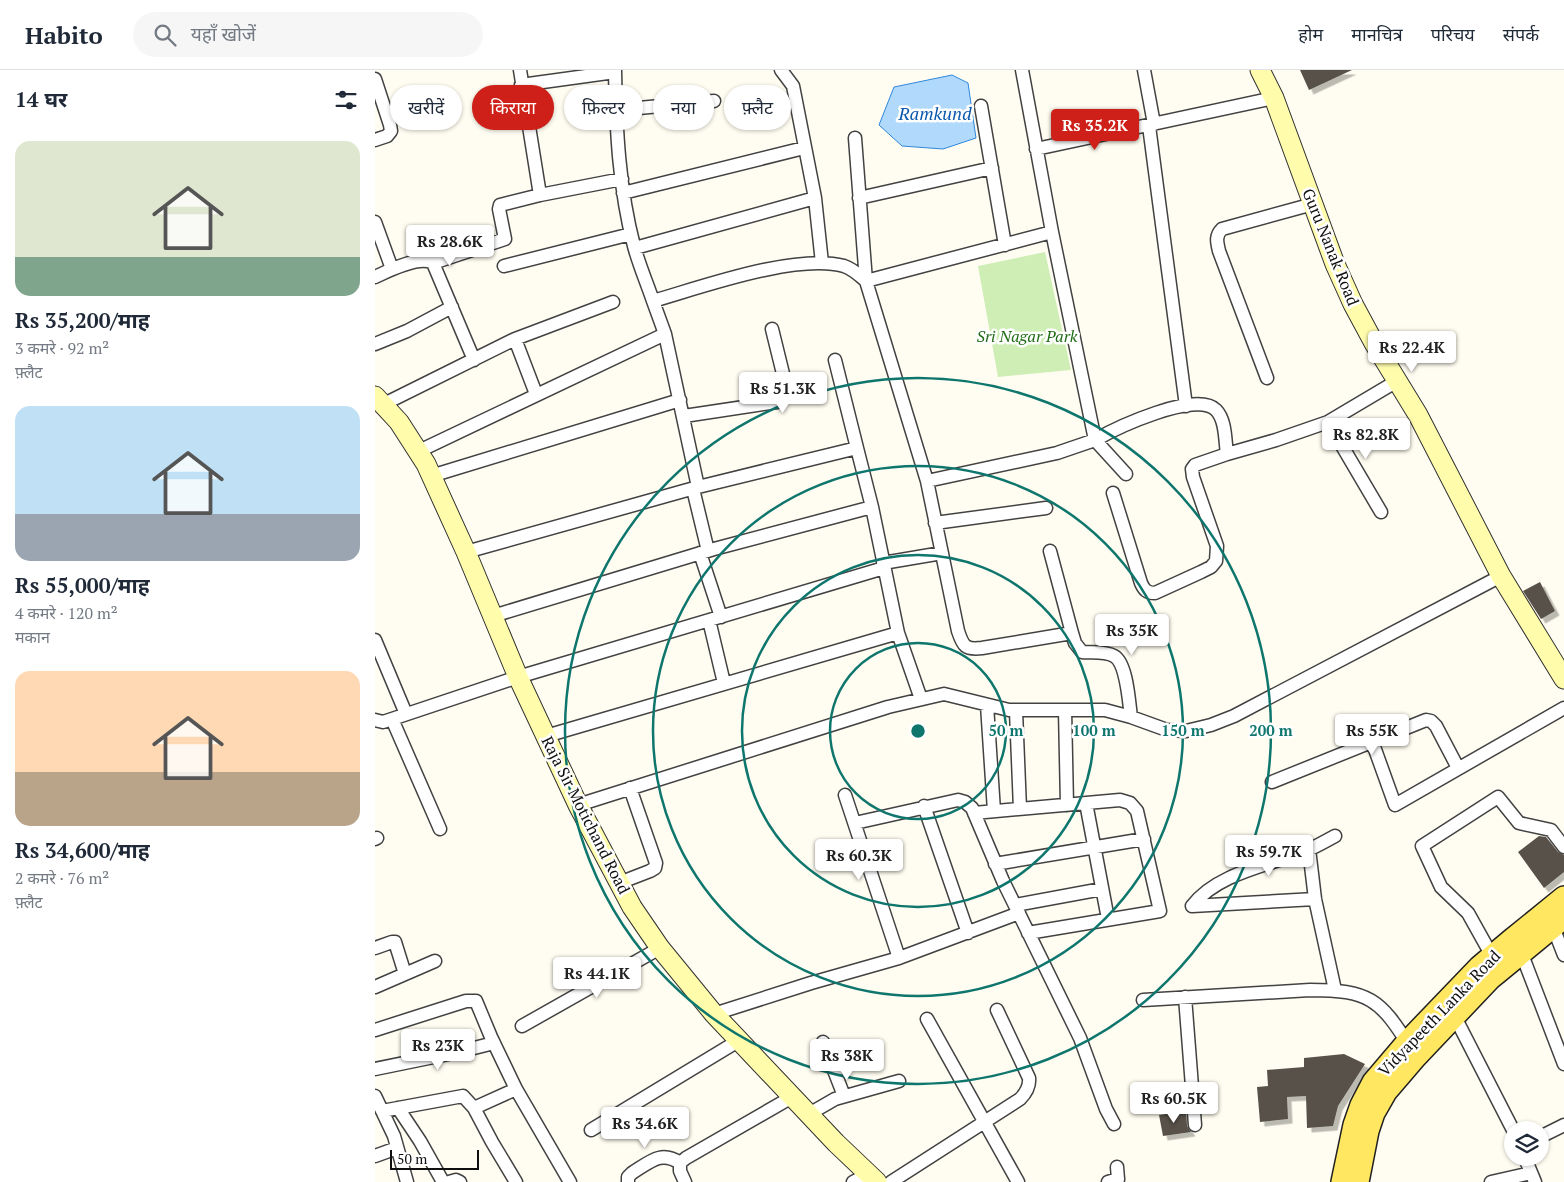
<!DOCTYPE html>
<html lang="hi">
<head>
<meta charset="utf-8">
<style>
  body { margin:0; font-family:"PT Serif","Noto Sans Devanagari",serif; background:#f6f6f7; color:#1f2937; height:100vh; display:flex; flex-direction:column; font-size:19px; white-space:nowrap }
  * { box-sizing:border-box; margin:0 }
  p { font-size:16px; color:#747a83 }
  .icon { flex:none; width:28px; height:28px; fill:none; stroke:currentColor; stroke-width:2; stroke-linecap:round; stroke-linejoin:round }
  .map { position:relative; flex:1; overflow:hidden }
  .details { display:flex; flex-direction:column; background:#fff; width:375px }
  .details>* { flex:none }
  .banner { position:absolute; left:15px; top:15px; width:475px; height:45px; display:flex; gap:10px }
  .tools { position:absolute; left:1129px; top:1051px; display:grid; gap:10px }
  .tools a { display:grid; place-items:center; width:45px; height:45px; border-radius:50%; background:#fff; box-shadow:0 1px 4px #0004; font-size:25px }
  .scale { position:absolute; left:15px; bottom:12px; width:89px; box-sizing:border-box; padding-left:5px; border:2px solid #0f0f0f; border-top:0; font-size:14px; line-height:18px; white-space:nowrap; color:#0f0f0f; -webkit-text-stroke:4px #fff; paint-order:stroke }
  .price { position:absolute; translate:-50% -42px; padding:0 11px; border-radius:5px; background:#fff; color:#222; font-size:16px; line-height:32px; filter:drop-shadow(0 1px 2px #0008) }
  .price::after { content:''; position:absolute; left:50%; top:30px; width:15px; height:11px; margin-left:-8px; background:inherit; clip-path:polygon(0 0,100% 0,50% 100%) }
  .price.selected { background:#ce2018; color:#fff }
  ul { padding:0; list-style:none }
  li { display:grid; align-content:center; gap:10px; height:265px; padding:0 15px }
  li span { display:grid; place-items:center; height:155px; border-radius:15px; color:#555 }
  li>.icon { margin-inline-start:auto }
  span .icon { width:90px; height:90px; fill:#fffc; stroke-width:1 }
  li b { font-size:21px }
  h2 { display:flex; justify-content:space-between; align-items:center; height:60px; padding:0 15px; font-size:21px }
  .tag { padding:0 18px; border-radius:22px; background:#fff; box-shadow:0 1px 4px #0004; font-size:18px; line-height:45px }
  .tag.selected { background:#ce2018; color:#fff }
  header { display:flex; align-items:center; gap:30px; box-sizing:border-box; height:70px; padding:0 25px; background:#fff; border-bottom:1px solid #e0e1e3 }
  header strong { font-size:24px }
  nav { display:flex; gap:28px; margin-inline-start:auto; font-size:18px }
  .search { width:350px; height:45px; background:#f6f6f7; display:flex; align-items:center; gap:12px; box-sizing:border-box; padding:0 18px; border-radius:28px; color:#747a83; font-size:19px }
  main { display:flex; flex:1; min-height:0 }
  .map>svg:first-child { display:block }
  .green { fill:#ceeeb6 }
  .water { fill:#b0d9fc; stroke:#2f87db }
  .building { fill:#59514a; filter:url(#shadow) }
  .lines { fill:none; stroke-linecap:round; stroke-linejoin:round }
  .street-casing { stroke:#424242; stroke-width:15 }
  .secondary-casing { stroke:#313131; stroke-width:21 }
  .primary-casing { stroke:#202020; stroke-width:24 }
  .street { stroke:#fff; stroke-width:12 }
  .secondary { stroke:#fffdac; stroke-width:19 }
  .primary { stroke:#ffe761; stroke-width:21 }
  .ring { fill:none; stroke:#0f766e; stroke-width:2.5 }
  .labels { text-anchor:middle; stroke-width:5; stroke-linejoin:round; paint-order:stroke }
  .street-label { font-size:16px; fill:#0f0f0f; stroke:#fff }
  .park-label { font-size:16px; font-style:italic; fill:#226e18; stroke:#fff }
  .water-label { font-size:18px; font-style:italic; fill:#0a58ae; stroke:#fff }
  .centre { fill:#0f766e; stroke:#fff; stroke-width:2.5 }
  .ring-label { font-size:15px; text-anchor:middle; font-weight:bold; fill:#0f766e; stroke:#fff; stroke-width:5; stroke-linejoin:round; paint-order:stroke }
</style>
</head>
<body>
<header>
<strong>Habito</strong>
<div class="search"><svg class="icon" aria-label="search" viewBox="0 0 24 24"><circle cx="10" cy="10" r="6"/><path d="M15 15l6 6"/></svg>यहाँ खोजें</div>
<nav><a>होम</a><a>मानचित्र</a><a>परिचय</a><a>संपर्क</a></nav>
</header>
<main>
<section class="details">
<h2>14 घर<svg class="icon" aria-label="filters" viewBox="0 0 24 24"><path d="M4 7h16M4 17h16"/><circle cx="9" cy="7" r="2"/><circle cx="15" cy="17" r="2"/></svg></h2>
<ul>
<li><span style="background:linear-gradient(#dfe7d0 75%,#7fa58c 0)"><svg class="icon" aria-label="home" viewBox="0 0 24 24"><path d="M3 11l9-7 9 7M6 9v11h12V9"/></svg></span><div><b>Rs 35,200/माह</b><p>3 कमरे · 92 m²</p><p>फ़्लैट</p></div></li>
<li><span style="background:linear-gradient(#bfe0f5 70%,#9aa5b1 0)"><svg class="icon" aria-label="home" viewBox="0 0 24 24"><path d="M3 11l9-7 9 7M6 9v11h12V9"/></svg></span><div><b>Rs 55,000/माह</b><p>4 कमरे · 120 m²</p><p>मकान</p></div></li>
<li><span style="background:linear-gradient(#ffd9b3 65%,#b9a48a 0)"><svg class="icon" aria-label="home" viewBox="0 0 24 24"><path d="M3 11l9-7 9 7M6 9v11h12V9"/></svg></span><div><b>Rs 34,600/माह</b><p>2 कमरे · 76 m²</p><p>फ़्लैट</p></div></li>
</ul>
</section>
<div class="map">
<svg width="1189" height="1112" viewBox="0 0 1189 1112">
  <defs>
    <filter id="shadow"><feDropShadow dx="4.5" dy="4.5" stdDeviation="0" flood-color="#0004"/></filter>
  </defs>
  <rect width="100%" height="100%" fill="#fffdf1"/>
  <!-- green -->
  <path class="green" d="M670,182L696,300L623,307L603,196Z"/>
  <!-- water -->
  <path class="water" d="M577,5L593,13L601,68L568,79L527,76L504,55L519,17Z"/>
  <!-- building -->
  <path class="building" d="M925,0H977L934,20Z
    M1165,512L1180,541L1166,549L1148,521Z
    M1164,766L1171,767L1183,782L1189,785V802L1169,818L1143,782Z
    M969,984L990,994L963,1036L958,1056L932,1058L931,1026L912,1027L913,1049L885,1052L882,1017L893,1016L892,1000L929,997V988Z
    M811,1041L812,1056L816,1062L788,1066L784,1045Z"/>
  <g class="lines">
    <!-- street casing -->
    <g class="street-casing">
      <path id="street" d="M145,0L165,125L247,109
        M240,0C241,59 244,119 259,176C264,195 272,213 278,231
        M406,0L418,16L440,128L447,193
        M647,0L677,162
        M769,0L779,54
        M0,9L15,55L16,61L12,66L0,70
        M146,15L240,2
        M606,36L630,175
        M242,40L339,31
        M774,56L811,336
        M480,68L491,211L677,162L720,370L682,383L552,411
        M661,79L899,28
        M248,123L429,78
        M484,128L617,98
        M0,152L17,199
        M260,178L440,128
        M58,193L130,169L124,139L125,135L165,125
        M129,196L256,164
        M0,207C13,201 44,185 58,193L99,290
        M0,274L32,261L77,237
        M460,290L482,378
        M892,308L844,181C842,172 840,166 847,159L938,134
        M161,324L140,269L238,232
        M9,334L140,269
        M309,346L402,332C408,329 411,327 412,320L397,259
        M953,352L1006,442
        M44,381L290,264
        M751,404L720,370C741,358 821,320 841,340C851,350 850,371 852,384L901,370L953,352L1022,311
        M56,406L305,330
        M323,417L290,264L278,231C327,217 421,183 469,196C478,199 484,205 491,211L552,411L583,561C588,576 590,580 607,578L697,563L675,481
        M318,419L333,481
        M738,423L766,513C769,520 772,523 780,523L826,502L836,497L841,491L842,476L818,407L817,399L820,395L852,384
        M560,453L671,438
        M91,482L323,417L482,378L497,437L523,563L546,629
        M325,483L346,547
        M508,493L567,483
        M118,546L339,479L497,437
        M334,550L349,613
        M697,563L700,573L707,582C717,583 730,581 739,586C752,593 754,633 756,647
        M0,570L31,644
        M612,635L619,741
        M690,640L692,735
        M641,641L645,739
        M17,649L65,759
        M0,650L8,652L143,607L509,498
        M171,666L523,563
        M997,671L1020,735L1189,638
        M897,712L1051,650L1056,651L1061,656L1083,698
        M470,725L524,888
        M711,733L733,849
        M203,735L513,637L569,624L634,640H730L756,647L792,660L811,661L836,655L859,646L1126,506
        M549,736L593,863
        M599,743L745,730L755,733L762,741L785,841L653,863
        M480,753L583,730L590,732L597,738L628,811L705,968L731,1039L739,1054
        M0,769L2,768
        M934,779L940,829L960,920
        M620,794L769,769
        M244,813L275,801L280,798L281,793L255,718
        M640,835L727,819
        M817,836C842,803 895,795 933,780C942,776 951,771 960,766
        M817,836L940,829
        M1178,857L1189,885
        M0,878L17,872H20L30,904
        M1146,882L1189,994
        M1117,886L1093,843L1066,817L1047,776L1123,727L1144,753L1176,760L1189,777
        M0,917L60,891
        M810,927L820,1055
        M768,930L935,920C994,920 1005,929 1035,977
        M339,944L436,913L524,888L644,843
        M1080,947L1138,1060
        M552,949L643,1112
        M147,956L285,878
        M0,960L91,931H101L116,967L141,1019L195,1112
        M448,972L469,1026
        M0,999L83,982L119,973
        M0,1026L19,1066L32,1112
        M23,1038L45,1071L68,1112
        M99,1038L141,1019
        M7,1041L88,1026L99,1038L117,1072L141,1112
        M434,1044L460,1029L524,1011
        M216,1060L363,971
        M1165,1067L1189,1055
        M0,1086L22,1078
        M1150,1088L1160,1112
        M74,1112L81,1110L85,1112
        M253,1112V1107L257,1103C275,1092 286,1080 305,1093
        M310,1112L305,1101V1093L311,1088L417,1027
        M478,1112L493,1104
        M516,1112L645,1029C651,1023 655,1017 654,1008L622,940
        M733,1112L743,1109L742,1097
        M1116,1112L1156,1103"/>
    </g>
    <!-- secondary casing -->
    <g class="secondary-casing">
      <path id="secondary" d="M885,0L899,28L960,194L978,234L999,273L1043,345L1126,506L1189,609
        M0,326L24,352L51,394L91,482L143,607L203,735L257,837L285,878L339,944L461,1073L502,1112"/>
    </g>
    <!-- primary casing -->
    <g class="primary-casing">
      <path id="primary" d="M967,1112L979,1055L986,1035L998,1012L1032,972L1104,897L1136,870L1189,827
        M983,1112L993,1061L999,1043L1011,1022L1041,987L1115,909L1189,848"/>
    </g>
    <!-- street -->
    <use href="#street" class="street"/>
    <!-- secondary -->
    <use href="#secondary" class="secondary"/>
    <!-- primary -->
    <use href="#primary" class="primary"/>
  </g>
  <!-- distance rings -->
  <g class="ring">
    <circle cx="543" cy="661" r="88"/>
    <circle cx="543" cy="661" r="176"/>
    <circle cx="543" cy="661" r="265"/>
    <circle cx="543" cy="661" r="353"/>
  </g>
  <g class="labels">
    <!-- street labels -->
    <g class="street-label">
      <text transform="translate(956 177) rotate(68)" y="6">Guru Nanak Road</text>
      <text transform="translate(211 745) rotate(63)" y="6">Raja Sir Motichand Road</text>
      <text transform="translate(1064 943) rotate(-46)" y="6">Vidyapeeth Lanka Road</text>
    </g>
    <!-- park labels -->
    <g class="park-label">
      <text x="652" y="272">Sri Nagar Park</text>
    </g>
    <!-- water labels -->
    <g class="water-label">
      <text x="560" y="50">Ramkund</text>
    </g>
  </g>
  <circle cx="543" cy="661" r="8" class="centre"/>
  <g class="ring-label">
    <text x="631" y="666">50 m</text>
    <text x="719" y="666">100 m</text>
    <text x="808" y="666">150 m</text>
    <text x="896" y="666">200 m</text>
  </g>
</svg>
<div class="tools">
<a><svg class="icon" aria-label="layers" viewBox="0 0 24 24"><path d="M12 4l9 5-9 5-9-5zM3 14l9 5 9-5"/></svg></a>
</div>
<div class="scale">50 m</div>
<b class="price selected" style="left:720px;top:81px">Rs 35.2K</b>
<b class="price" style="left:75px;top:197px">Rs 28.6K</b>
<b class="price" style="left:1037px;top:303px">Rs 22.4K</b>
<b class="price" style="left:408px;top:344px">Rs 51.3K</b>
<b class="price" style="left:991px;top:390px">Rs 82.8K</b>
<b class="price" style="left:757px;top:586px">Rs 35K</b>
<b class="price" style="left:997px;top:686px">Rs 55K</b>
<b class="price" style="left:894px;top:807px">Rs 59.7K</b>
<b class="price" style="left:484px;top:811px">Rs 60.3K</b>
<b class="price" style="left:222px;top:929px">Rs 44.1K</b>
<b class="price" style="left:63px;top:1001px">Rs 23K</b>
<b class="price" style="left:472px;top:1011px">Rs 38K</b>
<b class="price" style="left:799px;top:1054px">Rs 60.5K</b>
<b class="price" style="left:270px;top:1079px">Rs 34.6K</b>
<div class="banner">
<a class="tag">खरीदें</a>
<a class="tag selected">किराया</a>
<a class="tag">फ़िल्टर</a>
<a class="tag">नया</a>
<a class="tag">फ़्लैट</a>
</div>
</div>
</main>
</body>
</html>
